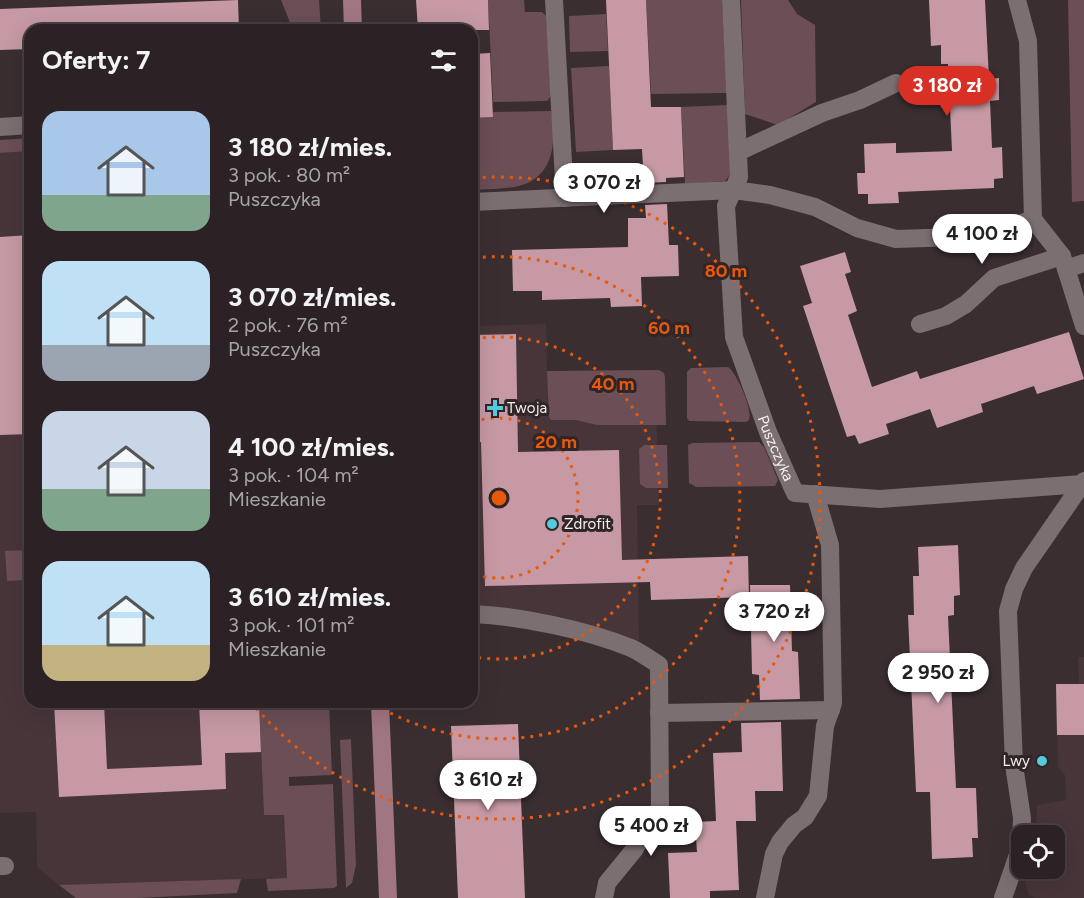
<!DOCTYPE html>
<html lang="pl">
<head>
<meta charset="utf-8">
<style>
  body { margin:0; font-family:Figtree,sans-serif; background:#342a2d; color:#f1f3f6; height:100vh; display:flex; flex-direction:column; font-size:22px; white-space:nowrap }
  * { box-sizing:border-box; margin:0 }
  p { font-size:20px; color:#a6a4a7 }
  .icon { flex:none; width:33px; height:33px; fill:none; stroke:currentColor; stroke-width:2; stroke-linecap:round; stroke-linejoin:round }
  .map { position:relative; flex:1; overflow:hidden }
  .drawer { position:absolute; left:24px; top:24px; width:454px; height:684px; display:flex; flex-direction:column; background:#2c2225; border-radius:18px; box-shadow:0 6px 24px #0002,0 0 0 2px #483f42 }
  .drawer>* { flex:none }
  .buttons { position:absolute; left:1011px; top:825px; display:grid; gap:12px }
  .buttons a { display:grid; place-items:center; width:54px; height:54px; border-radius:12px; background:#2c2225; box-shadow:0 6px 24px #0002,0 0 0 2px #483f42; font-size:30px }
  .price { position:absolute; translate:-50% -51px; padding:0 14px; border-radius:21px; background:#fff; color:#222; font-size:20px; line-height:39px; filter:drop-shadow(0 2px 3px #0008) }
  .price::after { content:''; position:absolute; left:50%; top:36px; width:18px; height:14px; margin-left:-9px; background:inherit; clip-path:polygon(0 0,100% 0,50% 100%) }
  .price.current { background:#d93025; color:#fff }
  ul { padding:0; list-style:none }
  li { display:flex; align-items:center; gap:18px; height:150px; padding:0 18px }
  li span { display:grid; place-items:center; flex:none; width:168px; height:120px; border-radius:18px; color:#555 }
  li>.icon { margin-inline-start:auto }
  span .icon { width:72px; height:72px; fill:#fffc; stroke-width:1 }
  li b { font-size:26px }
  h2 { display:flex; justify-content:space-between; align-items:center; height:72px; padding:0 18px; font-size:26px }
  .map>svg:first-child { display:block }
  .built { fill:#48353a }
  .green { fill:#6b4e56 }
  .building { fill:#c699a4 }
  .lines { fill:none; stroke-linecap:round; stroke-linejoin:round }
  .street { stroke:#7c6f72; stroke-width:18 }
  .secondary { stroke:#a07682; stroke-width:18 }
  .ring { fill:none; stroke:#e8590c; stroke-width:3; stroke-dasharray:3 6 }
  .poi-dot { fill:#55cadf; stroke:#302527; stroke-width:2 }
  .labels { text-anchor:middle; stroke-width:6; stroke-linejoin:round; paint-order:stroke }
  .poi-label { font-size:15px; fill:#f8eff1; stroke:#302527; text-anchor:start }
  .street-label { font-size:15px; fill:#f8eff1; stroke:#302527 }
  .centre { fill:#e8590c; stroke:#302527; stroke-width:3 }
  .ring-label { font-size:18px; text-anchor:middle; font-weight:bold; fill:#e8590c; stroke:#302527; stroke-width:6; stroke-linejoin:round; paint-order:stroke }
</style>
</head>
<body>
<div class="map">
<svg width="1084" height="898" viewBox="0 0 1084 898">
  <rect width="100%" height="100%" fill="#3a2e31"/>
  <!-- built -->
  <path class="built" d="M30,151V550L5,552L7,581L30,580V702H259L264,815L284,814L287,878L59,885L37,867L36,812L0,813V153Z
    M546,324L547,371L655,370L659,505H637L639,643L473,611L472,326Z
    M1078,657H1084V898H1036L1029,895L1025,884L1030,869L1054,868V836L1036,835L1037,805L1066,800L1065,775L1058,767L1056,684H1079Z"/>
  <!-- green -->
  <path class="green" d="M281,0H319L321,30H293Z
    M488,0H524L525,12H542L546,16L551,96L547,101L493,102Z
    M646,0H722L727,93L651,94Z
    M741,0H788L797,14L815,25L816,102L778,125L745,114Z
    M1068,0H1084V201L1072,202Z
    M606,14L608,51L570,52L569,16Z
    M609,66L613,150L576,152L571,68Z
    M728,105L732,173L725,181L685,184L681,107Z
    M551,111C555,135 556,165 533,180C519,190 489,189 473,190V118L493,117V112Z
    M30,138V151L0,153V140Z
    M728,367C737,373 753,410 749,420L746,422L689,421L687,418V372L691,368Z
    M659,370L664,373L665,377L666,425H597L576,420H551L549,417L547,371Z
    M759,442L764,447L778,480L775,486L696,487L689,483L688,445L693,443Z
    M644,445H667L668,488H646L640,484L639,449Z
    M30,550V580L7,581L5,551Z
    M259,702H329L332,775L289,777V786L333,784L337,886L334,888L268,891L266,879L287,878L284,815H264Z
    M351,739L356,865L352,883L346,888L340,740Z
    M241,879L237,893L137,898H76L59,885Z"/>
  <!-- building -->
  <path class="building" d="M238,0L239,30H30V49L0,50V9Z
    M416,0H488L489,30H418Z
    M606,0H646L651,107H681L684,177L666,178V182L644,183L642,149L613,150Z
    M929,0H985L989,79L999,78V100L990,101L992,148L1002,147L1003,178L994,179V188L898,192L899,203L868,204V194H858L857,173H865L864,144L896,143V153L952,151L948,64H941V45L931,46Z
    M490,53L493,117L472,118V54Z
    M667,204L669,245H678L679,276L641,277L642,306L611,307L610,298L542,300V291H513L512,250L628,247V218H646L645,205Z
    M30,235V434L0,435V237Z
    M845,252L851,272L845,274L857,311L848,315L872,387L917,371L920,379L1069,332L1084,379L1037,394L1034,386L981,404L983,412L937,428L930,409L886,424L889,434L859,444L855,435L847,437L831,390L803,306L812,303L800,266Z
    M516,334L518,452L619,450L622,560L748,556L749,597L651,600L650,582L485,586L481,442H472V335Z
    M958,545L960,595L954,596V615L948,616L956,788H976L978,838H972L973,857L932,859L930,792H916L908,615H914L913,576H919L918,547Z
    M750,585H790L792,651L798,652L800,699L760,700L759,675L752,674Z
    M1056,684H1084V735H1057Z
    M54,702H104L107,769L202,765L199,702H259L261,752L225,753L226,789L59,797Z
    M781,722L783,791H755L756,821H736L739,890L710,891V898H670L668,853L697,852L695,822L716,821L713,753L742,752L741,723Z
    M518,724L525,898H458L451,726Z"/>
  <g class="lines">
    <!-- street -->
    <g class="street">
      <path d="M554,0L565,198"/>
      <path id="s1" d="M731,0L739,177L726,206L734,337L768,432L795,493L880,499L1082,484"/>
      <path d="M1017,0L1028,41L1033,219L1062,256L1084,326"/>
      <path d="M0,127L30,125"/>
      <path d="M738,152L822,113L860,100L896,83"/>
      <path d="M472,202L734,190L770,195L815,207L857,228L896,239L988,236L1033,219"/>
      <path d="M1066,269L1084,263"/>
      <path d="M920,324L946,316L966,304L994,278L1062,256"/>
      <path d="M472,614C520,616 587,630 631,648C640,652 650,659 659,665L660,807L634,850L607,883L604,898"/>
      <path d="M659,713L831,710"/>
      <path d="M0,866H5"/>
      <path d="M765,898L774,854L780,842L794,825L805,817L818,796L825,726L833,703L830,545L815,494"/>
      <path d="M1003,898L1021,846L1022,818L1014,765L1008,611L1014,589L1024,568L1084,481"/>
    </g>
    <!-- secondary -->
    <path class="secondary" d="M352,0L353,30
      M380,702L388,898"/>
  </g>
  <!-- distance rings -->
  <g class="ring">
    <path d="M473 422A80 80 0 1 1 473 574"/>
    <path d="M474 339A161 161 0 1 1 474 657"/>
    <path d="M474 258A241 241 0 1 1 371 702"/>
    <path d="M474 178A321 321 0 1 1 251 702"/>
  </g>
  <!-- markers -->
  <g class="poi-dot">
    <path d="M492 399h6v6h6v6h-6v6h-6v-6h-6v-6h6z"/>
    <circle cx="552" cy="524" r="6"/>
    <circle cx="1042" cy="761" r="6"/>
  </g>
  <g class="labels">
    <!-- poi labels -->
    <g class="poi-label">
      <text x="507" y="413">Twoja</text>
      <text x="564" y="529">Zdrofit</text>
      <text x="1030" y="766" text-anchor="end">Lwy</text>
    </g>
    <!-- street labels -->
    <g class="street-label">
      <text dy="5" stroke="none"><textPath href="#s1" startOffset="459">Puszczyka</textPath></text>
    </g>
  </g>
  <circle cx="499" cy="498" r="9" class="centre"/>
  <g class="ring-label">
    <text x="726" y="277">80 m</text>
    <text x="669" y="334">60 m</text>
    <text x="613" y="390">40 m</text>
    <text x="556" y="448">20 m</text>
  </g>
</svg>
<div class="buttons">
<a><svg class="icon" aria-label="locate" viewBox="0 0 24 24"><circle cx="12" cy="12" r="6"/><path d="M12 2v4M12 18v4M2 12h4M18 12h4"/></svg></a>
</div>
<b class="price current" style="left:947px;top:117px">3 180 zł</b>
<b class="price" style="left:604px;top:214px">3 070 zł</b>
<b class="price" style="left:982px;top:265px">4 100 zł</b>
<b class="price" style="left:774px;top:643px">3 720 zł</b>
<b class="price" style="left:938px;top:704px">2 950 zł</b>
<b class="price" style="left:488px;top:811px">3 610 zł</b>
<b class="price" style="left:651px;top:857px">5 400 zł</b>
<section class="drawer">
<h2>Oferty: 7<svg class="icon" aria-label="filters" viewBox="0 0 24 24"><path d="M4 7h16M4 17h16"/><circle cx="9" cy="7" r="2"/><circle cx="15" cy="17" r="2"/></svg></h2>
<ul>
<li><span style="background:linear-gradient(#a9c7e8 70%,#7fa58c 0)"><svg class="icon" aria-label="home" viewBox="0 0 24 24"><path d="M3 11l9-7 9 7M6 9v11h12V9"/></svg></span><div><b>3 180 zł/mies.</b><p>3 pok. · 80 m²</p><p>Puszczyka</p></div></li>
<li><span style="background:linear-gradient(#bfe0f5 70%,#9aa5b1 0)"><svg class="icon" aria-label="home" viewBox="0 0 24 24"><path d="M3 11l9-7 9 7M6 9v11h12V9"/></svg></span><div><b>3 070 zł/mies.</b><p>2 pok. · 76 m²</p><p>Puszczyka</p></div></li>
<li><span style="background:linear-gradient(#c9d6e8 65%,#7fa58c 0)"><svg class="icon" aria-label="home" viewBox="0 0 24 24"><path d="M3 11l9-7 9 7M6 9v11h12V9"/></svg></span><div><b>4 100 zł/mies.</b><p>3 pok. · 104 m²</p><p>Mieszkanie</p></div></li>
<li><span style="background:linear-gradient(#bfe0f5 70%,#c2b280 0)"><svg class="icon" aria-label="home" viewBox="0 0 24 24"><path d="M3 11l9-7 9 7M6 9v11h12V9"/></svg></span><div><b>3 610 zł/mies.</b><p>3 pok. · 101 m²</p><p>Mieszkanie</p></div></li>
</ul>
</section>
</div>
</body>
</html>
